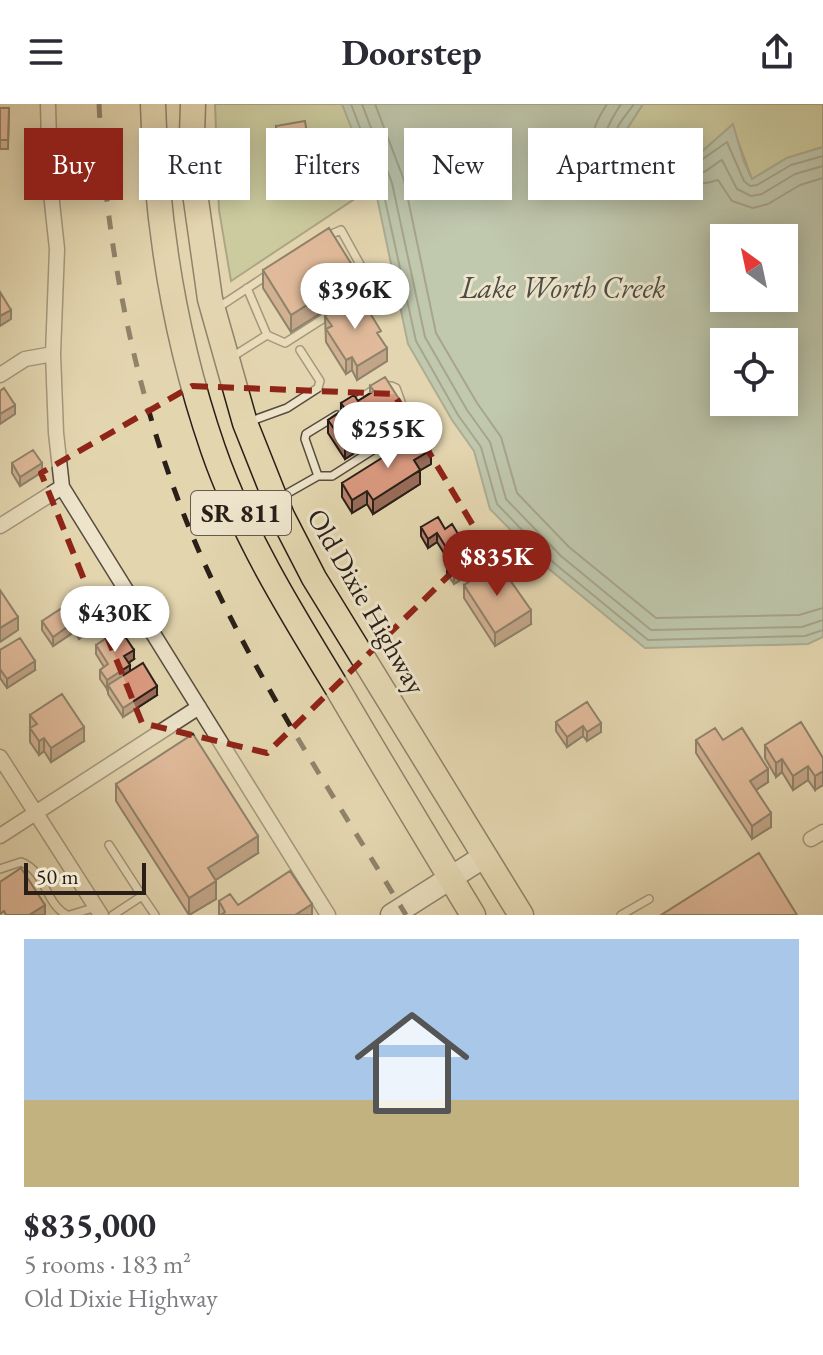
<!DOCTYPE html>
<html lang="en">
<head>
<meta charset="utf-8">
<style>
  body { margin:0; font-family:"EB Garamond",serif; background:#f7f7f7; color:#2b2b33; height:100vh; display:flex; flex-direction:column; font-size:30px; white-space:nowrap }
  * { box-sizing:border-box; margin:0 }
  p { font-size:26px; color:#7c7c81 }
  .icon { flex:none; width:44px; height:44px; fill:none; stroke:currentColor; stroke-width:2; stroke-linecap:round; stroke-linejoin:round }
  .map { position:relative; height:811px; overflow:hidden }
  .drawer { display:flex; flex-direction:column; background:#fff; flex:1 }
  .drawer>* { flex:none }
  .banner { position:absolute; left:24px; top:24px; width:776px; height:72px; display:flex; gap:16px }
  .needle { width:52px; rotate:327deg }
  .buttons { position:absolute; left:710px; top:120px; display:grid; gap:16px }
  .buttons a { display:grid; place-items:center; width:88px; height:88px; border-radius:0px; background:#fff; box-shadow:0 4px 20px #0003; font-size:40px }
  .scale { position:absolute; left:24px; bottom:20px; width:122px; box-sizing:border-box; padding-left:8px; border:4px solid #291f18; border-top:0; font-size:22px; line-height:28px; white-space:nowrap; color:#291f18; -webkit-text-stroke:6px #ede4cb; paint-order:stroke }
  .price { position:absolute; translate:-50% -68px; padding:0 18px; border-radius:28px; background:#fff; color:#222; font-size:26px; line-height:52px; filter:drop-shadow(0 2px 4px #0008) }
  .price::after { content:''; position:absolute; left:50%; top:48px; width:24px; height:18px; margin-left:-12px; background:inherit; clip-path:polygon(0 0,100% 0,50% 100%) }
  .price.on { background:#8f2418; color:#fff }
  ul { padding:0; list-style:none }
  li { display:grid; align-content:center; gap:16px; height:424px; padding:0 24px }
  li+li { border-top:2px solid #e1e1e2 }
  li span { display:grid; place-items:center; height:248px; border-radius:0px; color:#555 }
  li>.icon { margin-inline-start:auto }
  span .icon { width:144px; height:144px; fill:#fffc; stroke-width:1 }
  li b { font-size:34px }
  .pill { padding:0 28px; border-radius:0px; background:#fff; box-shadow:0 4px 20px #0003; font-size:28px; line-height:72px }
  .pill.on { background:#8f2418; color:#fff }
  header { display:flex; justify-content:space-between; align-items:center; height:104px; padding:0 24px; background:#fff; font-size:36px; font-weight:700 }
  .map>svg:first-child { display:block }
  .green { fill:#b0be8d; stroke:#6c6e52; stroke-width:2 }
  .water { fill:#95b9ad; stroke:#6a7b71; stroke-width:2; fill-rule:evenodd }
  .lines { fill:none; stroke-linecap:round; stroke-linejoin:round }
  .shore { stroke:#5f6c62; stroke-width:2 }
  .lane-casing { stroke:#584d3e; stroke-width:10 }
  .street-casing { stroke:#584d3e; stroke-width:17 }
  .secondary-casing { stroke:#291f18; stroke-width:25 }
  .primary-casing { stroke:#291f18; stroke-width:27 }
  .lane { stroke:#ede4cb; stroke-width:7 }
  .street { stroke:#ede4cb; stroke-width:14 }
  .secondary { stroke:#ede4cb; stroke-width:22 }
  .primary { stroke:#e3d6af; stroke-width:24 }
  .rail { stroke:#291f18; stroke-width:5; stroke-dasharray:14 14; stroke-linecap:butt }
  .wall { fill:#bc846f; stroke:#291f18; stroke-width:2 }
  .shaded-wall { fill:#996c5a; stroke:#291f18; stroke-width:2 }
  .building { fill:#db9a81; stroke:#291f18; stroke-width:2 }
  .marked { fill:none; stroke:#8f2418; stroke-width:6; stroke-dasharray:16 10; stroke-linejoin:round }
  .labels { text-anchor:middle; stroke-width:6; stroke-linejoin:round; paint-order:stroke }
  .shield { fill:#ede4cb; stroke:#645a4e; stroke-width:2 }
  .shield-label { font-size:26px; font-weight:bold; fill:#291f18 }
  .street-label { font-size:28px; fill:#291f18; stroke:#ede4cb }
  .water-label { font-size:30px; font-style:italic; fill:#494d45; stroke:#ede4cb }
</style>
</head>
<body>
<header><svg class="icon" aria-label="menu" viewBox="0 0 24 24"><path d="M4 6h16M4 12h16M4 18h16"/></svg>Doorstep<svg class="icon" aria-label="share" viewBox="0 0 24 24"><path d="M12 15V3M7 8l5-5 5 5M5 13v7h14v-7"/></svg></header>
<div class="map">
<svg width="823" height="811" viewBox="0 0 823 811">
  <rect width="100%" height="100%" fill="#e3d6af"/>
  <filter id="stains"><feTurbulence type="fractalNoise" baseFrequency=".0025" numOctaves="4"/><feColorMatrix values="0 0 0 0 .2 0 0 0 0 .09 0 0 0 0 .02 0 0 0 .5 -.17"/></filter>
  <radialGradient id="worn" r=".72"><stop offset=".6" stop-color="#630" stop-opacity="0"/><stop offset="1" stop-color="#630" stop-opacity=".3"/></radialGradient>
  <!-- green -->
  <path class="green" d="M215,0H348L380,78L231,177L219,106Z
    M643,0H823V43L787,54L752,75L732,21L697,52L661,40L621,34Z"/>
  <!-- water -->
  <path class="water" d="M342,0H643L621,34L661,40L697,52L733,20L744,58L752,75L787,54L823,43V533L808,540L645,544L549,465L490,405L474,347L452,316L408,240L375,84ZM724,134H784V194H724ZM724,238H784V298H724Z"/>
  <g class="lines">
    <!-- shore -->
    <path class="shore" d="M351,0L382,82L416,237L458,311L481,343L497,400L554,459L648,536L805,532L823,526
      M362,0L392,79L425,233L467,306L490,338L506,395L561,452L651,526L802,523L823,516
      M375,0L404,76L436,229L477,299L501,333L517,389L569,443L656,514L799,511L823,504
      M607,0C593,21 580,51 614,62C625,66 639,66 651,69C681,75 686,86 718,76L732,97L753,104L768,100L800,81L823,74
      M621,0C585,55 613,47 658,58C671,61 688,72 701,69C709,67 715,59 722,56L737,85L751,92L762,90L795,70L823,62
      M634,0C626,12 609,27 618,40L659,48L697,59L727,38L744,77L750,82L757,81L791,61L823,52"/>
    <!-- lane casing -->
    <g class="lane-casing">
      <path id="lane" d="M327,132L341,126L367,173L368,181L342,202
        M247,184L267,231L285,239L332,209
        M216,205L269,170
        M232,253L267,231
        M251,317L287,304L318,284L320,277L300,246
        M318,372L305,335L306,330L337,311
        M281,393L318,372H332L376,344L398,339L409,328L410,323L396,284C381,275 364,293 350,302
        M109,741L142,792
        M0,765L21,758C46,767 45,800 67,811
        M70,811L96,803
        M113,811L142,792L155,811
        M621,811L649,795"/>
    </g>
    <!-- street casing -->
    <g class="street-casing">
      <path id="street" d="M48,0L50,80L57,145L53,250L56,329L62,383L328,811
        M0,271L25,255L53,250
        M0,422L62,383
        M0,653L101,811
        M0,732L199,603
        M811,735L823,728"/>
    </g>
    <!-- secondary casing -->
    <g class="secondary-casing">
      <path id="secondary" d="M392,811L485,752"/>
    </g>
    <!-- primary casing -->
    <g class="primary-casing">
      <path id="primary" d="M153,0C156,119 174,232 213,345C242,429 290,507 336,582C381,659 427,735 473,811
        M193,0L191,61L210,195L245,319L282,412L314,474L521,811"/>
    </g>
    <!-- lane -->
    <use href="#lane" class="lane"/>
    <!-- street -->
    <use href="#street" class="street"/>
    <!-- secondary -->
    <use href="#secondary" class="secondary"/>
    <!-- primary -->
    <use href="#primary" class="primary"/>
    <!-- rail -->
    <path class="rail" d="M99,0C106,146 136,296 192,431C248,564 331,687 406,811"/>
  </g>
  <!-- wall -->
  <path class="wall" d="M0,4H9L8,45H0Z
    M276,22L308,36V45L280,50L276,31Z
    M263,166L357,186L291,228L263,184Z
    M325,212L381,235L387,257L357,276L352,266L346,270L326,238Z
    M370,282L404,317L345,355L328,329V316L341,307V299L358,297L370,289Z
    M12,359L42,368L20,382L12,369Z
    M431,360L420,366V380L373,410L367,400L352,409L342,393V379Z
    M421,423L445,425L475,467L454,480L447,470V461L450,459L437,438L428,444L421,432Z
    M464,481L531,520L495,542L464,494Z
    M42,517L100,521L79,535L74,528L53,542L42,526Z
    M96,541L134,555L128,559L130,567L157,591L123,613L108,590V584L107,585L100,575V566L104,563L96,550Z
    M0,546L35,566L7,584L0,574Z
    M587,598L601,628L587,637L583,632L567,643L556,627V618Z
    M30,611L84,637L51,658L44,647L39,651L30,638Z
    M696,636H723L768,678L756,686L771,723L752,735L696,649Z
    M765,641L823,654L815,686L808,676L793,686L782,668L776,673L765,654Z
    M116,680L258,749L215,776L216,795L189,811L116,697Z
    M219,797L238,801L312,811H219Z"/>
  <!-- shaded-wall -->
  <path class="shaded-wall" d="M357,169V186L291,228V211Z
    M11,206V215L0,222V212Z
    M387,244V257L357,276V262Z
    M352,253V266L346,270V256Z
    M15,301V310L0,320V310Z
    M404,303V317L345,355V341Z
    M431,346V360L414,370V356Z
    M42,359V368L20,382V373Z
    M420,366V380L373,410V396Z
    M367,387V400L352,409V396Z
    M437,429V438L428,444V435Z
    M475,458V467L454,480V471Z
    M531,506V520L495,542V529Z
    M100,512V521L79,535V526Z
    M18,513V526L0,538V524Z
    M74,518V528L53,542V533Z
    M134,546V555L124,562V552Z
    M35,557V566L7,584V575Z
    M130,561V570L108,581V584L107,585V576Z
    M157,582V591L123,613V604Z
    M601,619V628L587,637V628Z
    M583,622V632L567,643V633Z
    M84,623V637L51,658V644Z
    M44,634V647L39,651V637Z
    M782,655V668L776,673V659Z
    M808,662V676L793,686V672Z
    M768,665V678L750,690V677Z
    M823,667V681L815,686V672Z
    M771,709V723L752,735V722Z
    M258,732V749L208,781V764Z
    M216,777V795L189,811V794Z
    M312,800V811H295Z
    M45,801V811H29Z"/>
  <!-- building -->
  <path class="building" d="M0,4H9L8,36H0Z
    M305,17L308,36L280,41L276,22Z
    M329,124L357,169L291,211L263,166Z
    M0,188L11,206L0,212Z
    M359,191L381,227L377,229L387,244L357,262L352,253L346,256L326,225L332,222L325,212Z
    M385,273L404,303L345,341L328,316L345,305L341,299L354,291L358,297L374,287L370,282Z
    M4,284L15,301L0,310V287Z
    M420,330L431,346L414,356L420,366L373,396L367,387L352,396L342,379Z
    M33,346L42,359L20,373L12,359Z
    M438,413L445,425L452,420L475,458L454,471L447,461L454,456L437,429L428,435L421,423Z
    M498,459L531,506L495,529L464,481Z
    M0,486L18,513L0,524Z
    M85,489L100,512L79,526L74,518L53,533L42,517Z
    M120,525L134,546L124,552L130,561L107,576L100,566L108,560L96,541Z
    M20,534L35,557L7,575L0,565V546Z
    M143,559L157,582L123,604L108,581Z
    M62,590L84,623L51,644L44,634L39,637L30,624L37,620L30,611Z
    M587,598L601,619L587,628L583,622L567,633L556,618Z
    M801,618L823,654V667L815,672L808,662L793,672L782,655L776,659L765,641Z
    M715,624L723,636L742,624L768,665L750,677L771,709L752,722L696,636Z
    M193,630L258,732L208,764L216,777L189,794L116,680Z
    M759,749L797,811H661Z
    M21,764L45,801L29,811H6L4,807L0,810V778Z
    M290,767L312,800L295,811H221L225,808L219,797L230,790L238,801Z"/>
  <!-- marked area -->
  <path d="M0 0H823V811H0ZM192,282L394,290L483,438L267,649L142,619L41,369Z" fill="#e3d6af" fill-opacity=".55" fill-rule="evenodd"/>
  <path class="marked" d="M192,282L394,290L483,438L267,649L142,619L41,369Z"/>
  <g class="labels">
    <!-- shield labels -->
    <rect class="shield" x="191" y="387" width="100" height="44" rx="6"/>
    <g class="shield-label">
      <text x="241" y="418">SR 811</text>
    </g>
    <!-- street labels -->
    <g class="street-label">
      <text transform="translate(367 497) rotate(60)" y="10">Old Dixie Highway</text>
    </g>
    <!-- water labels -->
    <g class="water-label">
      <text x="563" y="194">Lake Worth Creek</text>
    </g>
  </g>
  <rect width="100%" height="100%" filter="url(#stains)"/>
  <rect width="100%" height="100%" fill="url(#worn)"/>
</svg>
<div class="buttons">
<a><svg class="needle" viewBox="-14 -14 28 28"><path d="M0-13l5 13h-10z" fill="#e53935"/><path d="M0 13l5-13h-10z" fill="#7c7c81"/></svg></a>
<a><svg class="icon" aria-label="locate" viewBox="0 0 24 24"><circle cx="12" cy="12" r="6"/><path d="M12 2v4M12 18v4M2 12h4M18 12h4"/></svg></a>
</div>
<div class="scale">50 m</div>
<b class="price" style="left:355px;top:227px">$396K</b>
<b class="price" style="left:388px;top:366px">$255K</b>
<b class="price on" style="left:497px;top:494px">$835K</b>
<b class="price" style="left:115px;top:550px">$430K</b>
<div class="banner">
<a class="pill on">Buy</a>
<a class="pill">Rent</a>
<a class="pill">Filters</a>
<a class="pill">New</a>
<a class="pill">Apartment</a>
</div>
</div>
<section class="drawer">
<ul>
<li><span style="background:linear-gradient(#a9c7e8 65%,#c2b280 0)"><svg class="icon" aria-label="home" viewBox="0 0 24 24"><path d="M3 11l9-7 9 7M6 9v11h12V9"/></svg></span><div><b>$835,000</b><p>5 rooms · 183 m²</p><p>Old Dixie Highway</p></div></li>
</ul>
</section>
</body>
</html>
